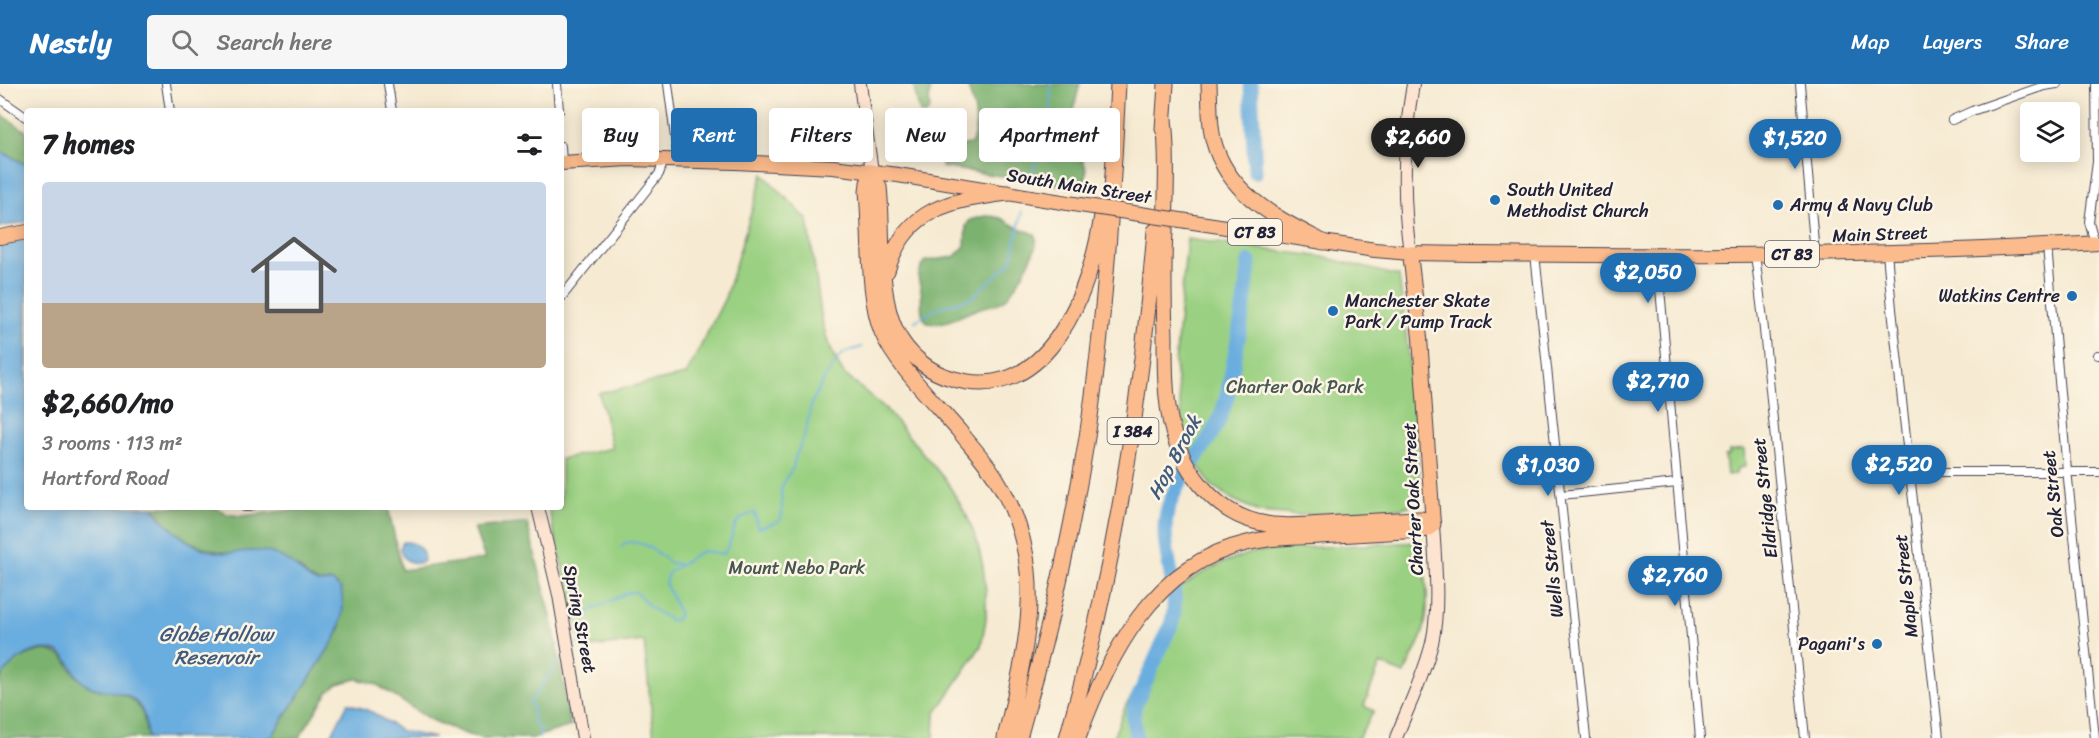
<!DOCTYPE html>
<html lang="en">
<head>
<meta charset="utf-8">
<style>
  body { margin:0; font-family:Sriracha,sans-serif; background:#f6f6f6; color:#202124; height:100vh; display:flex; flex-direction:column; font-size:22px; white-space:nowrap }
  * { box-sizing:border-box; margin:0 }
  p { font-size:20px; color:#757577 }
  .icon { flex:none; width:33px; height:33px; fill:none; stroke:currentColor; stroke-width:2; stroke-linecap:round; stroke-linejoin:round }
  .map { position:relative; flex:1; overflow:hidden }
  .sheet { position:absolute; left:24px; top:24px; width:540px; height:402px; display:flex; flex-direction:column; background:#fff; border-radius:6px; box-shadow:0 3px 15px #0003 }
  .sheet>* { flex:none }
  .top-card { position:absolute; left:582px; top:24px; width:570px; height:54px; display:flex; gap:12px }
  .buttons { position:absolute; left:2020px; top:18px; display:grid; gap:12px }
  .buttons a { display:grid; place-items:center; width:60px; height:60px; border-radius:6px; background:#fff; box-shadow:0 3px 15px #0003; font-size:30px }
  .price { position:absolute; translate:-50% -51px; padding:0 14px; border-radius:21px; background:#1f6fb2; color:#fff; font-size:20px; line-height:39px; filter:drop-shadow(0 2px 3px #0008) }
  .price::after { content:''; position:absolute; left:50%; top:36px; width:18px; height:14px; margin-left:-9px; background:inherit; clip-path:polygon(0 0,100% 0,50% 100%) }
  .price.on { background:#222; color:#fff }
  ul { padding:0; list-style:none }
  li { display:grid; align-content:center; gap:12px; height:318px; padding:0 18px }
  li+li { border-top:2px solid #e0e0e0 }
  li span { display:grid; place-items:center; height:186px; border-radius:6px; color:#555 }
  li>.icon { margin-inline-start:auto }
  span .icon { width:108px; height:108px; fill:#fffc; stroke-width:1 }
  li b { font-size:26px }
  h2 { display:flex; justify-content:space-between; align-items:center; height:72px; padding:0 18px; font-size:26px }
  .chip { padding:0 21px; border-radius:6px; background:#fff; box-shadow:0 3px 15px #0003; font-size:21px; line-height:54px }
  .chip.on { background:#1f6fb2; color:#fff }
  header { display:flex; align-items:center; gap:36px; box-sizing:border-box; height:84px; padding:0 30px; background:#1f6fb2; color:#fff }
  header strong { font-size:28px }
  nav { display:flex; gap:33px; margin-inline-start:auto; font-size:21px }
  .search { width:420px; height:54px; background:#f6f6f6; display:flex; align-items:center; gap:15px; box-sizing:border-box; padding:0 21px; border-radius:6px; color:#757577; font-size:22px }
  .map>svg:first-child { display:block }
  .green { fill:#9ad081; stroke:#5e795e; stroke-width:1.5 }
  .forest { fill:#7bb26f; stroke:#4e6a55; stroke-width:1.5 }
  .water { fill:#6aaddf; stroke:#46688d; stroke-width:1.5 }
  .lines { fill:none; stroke-linecap:round; stroke-linejoin:round }
  .stream { stroke:#6aaddf; stroke-width:2 }
  .river { stroke:#6aaddf; stroke-width:15 }
  .street-casing { stroke:#424052; stroke-width:10 }
  .secondary-casing { stroke:#424052; stroke-width:14 }
  .primary-casing { stroke:#424052; stroke-width:16 }
  .highway-casing { stroke:#424052; stroke-width:17 }
  .street { stroke:#fff; stroke-width:8 }
  .secondary { stroke:#fde4d1; stroke-width:12 }
  .primary { stroke:#fbbb8c; stroke-width:14 }
  .highway { stroke:#fbbb8c; stroke-width:15 }
  .primary-bridge-casing { stroke:#424052; stroke-width:16; stroke-linecap:butt }
  .primary-bridge { stroke:#fbbb8c; stroke-width:14 }
  .poi-dot { fill:#1f6fb2; stroke:#fcf5e5; stroke-width:2 }
  .labels { text-anchor:middle; stroke-width:5; stroke-linejoin:round; paint-order:stroke }
  .shield { fill:#fcf5e5; stroke:#63616e; stroke-width:1.5 }
  .shield-label { font-size:16px; font-weight:bold; fill:#22223b }
  .street-label { font-size:18px; fill:#22223b; stroke:#fcf5e5 }
  .poi-label { font-size:18px; fill:#22223b; stroke:#fcf5e5; text-anchor:start }
  .park-label { font-size:18px; fill:#465650; stroke:#fcf5e5 }
  .water-label { font-size:20px; font-style:italic; fill:#3f5a7d; stroke:#fcf5e5 }
</style>
</head>
<body>
<header>
<strong>Nestly</strong>
<div class="search"><svg class="icon" aria-label="search" viewBox="0 0 24 24"><circle cx="10" cy="10" r="6"/><path d="M15 15l6 6"/></svg>Search here</div>
<nav><a>Map</a><a>Layers</a><a>Share</a></nav>
</header>
<div class="map">
<svg width="2099" height="654" viewBox="0 0 2099 654">
  <rect width="100%" height="100%" fill="#fcf5e5"/>
  <filter id="ink" filterUnits="userSpaceOnUse"><feTurbulence type="fractalNoise" baseFrequency=".0167" numOctaves="2"/><feDisplacementMap in="SourceGraphic" scale="12" xChannelSelector="R" yChannelSelector="G"/><feConvolveMatrix kernelMatrix="1 2 1 2 8 2 1 2 1" color-interpolation-filters="sRGB"/></filter>
  <filter id="wash" filterUnits="userSpaceOnUse"><feTurbulence type="fractalNoise" baseFrequency=".008" numOctaves="4" result="noise"/><feDisplacementMap in="SourceGraphic" scale="24" xChannelSelector="R" yChannelSelector="G"/><feGaussianBlur stdDeviation="1.35" result="paint"/><feColorMatrix in="noise" values="0 0 0 0 0 0 0 0 0 0 0 0 0 0 0 0 0 1.4 0 .05"/><feComposite in="paint" operator="in"/></filter>
  <g filter="url(#wash)">
    <rect width="100%" height="100%" fill="#f6ead2"/>
    <!-- green -->
    <path class="green" d="M763,90L808,136L822,237L828,259L838,280L844,290L885,324L947,398L967,432L977,457L983,483L986,509V535L981,562L935,630L934,654H654L644,557L582,564L548,423H561V375L612,364L599,309L686,291L725,214Z
      M1187,155L1323,173L1399,192L1415,326L1419,398L1415,420L1402,424L1297,431L1259,428L1232,415L1210,400L1199,383L1184,354L1175,280Z
      M1744,365L1745,383L1737,384L1736,390L1727,391L1725,372L1729,371V367Z
      M1421,458C1425,487 1432,523 1422,551C1417,564 1410,577 1404,590L1380,580L1364,622L1374,627L1358,654H1113L1126,621L1147,589L1167,545L1173,509L1199,491L1222,479L1251,469L1278,465Z"/>
    <!-- forest -->
    <path class="forest" d="M913,0H932L929,12L930,25L926,30H921L919,26Z
      M967,0H1080C1075,17 1071,34 1073,52C1076,70 1092,81 1084,100L1078,104L942,83V80L957,71L963,61L971,60C981,41 973,18 967,0Z
      M0,29L27,48V81L0,67Z
      M985,132C1006,132 1006,139 1023,146C1029,148 1032,147 1036,152C1040,165 1014,208 1003,217C997,221 987,222 980,224C963,230 946,242 927,239C918,228 923,218 921,205C920,199 917,196 919,190C920,185 922,181 926,177L954,173L965,162L966,142L970,136Z
      M153,423H215L227,430L241,432L317,423H388L402,486L485,475L474,444L527,439L553,540L571,642L532,654H482L468,651L429,635L376,600L357,595L338,600L328,608L299,654H271L335,555L341,542L330,497C307,503 309,487 294,482C286,478 275,478 266,476C218,466 183,469 153,423Z
      M46,566C75,572 64,585 82,597C100,609 121,604 136,620C146,630 144,642 148,654H0C0,640 0,609 0,596C4,578 31,568 46,566Z"/>
    <!-- water -->
    <path class="water" d="M0,67L27,81V138L0,143Z
      M27,156V423H153C169,447 198,470 228,469C244,468 258,464 274,470C282,473 291,478 297,484C303,489 308,495 315,498C321,500 327,497 333,498L341,505C345,524 342,538 335,555L271,654H148C145,647 146,639 144,631C132,600 106,613 85,600C74,593 73,579 63,571C41,555 11,577 0,595V161Z
      M403,458C415,457 424,464 424,477L421,479C410,480 402,476 400,464Z
      M348,619L372,628L401,647L435,654H333L331,652Z"/>
    <g class="lines">
      <!-- stream -->
      <path class="stream" d="M1031,93L1050,27L1051,0
        M915,237L940,223L971,214L1011,178L1022,127
        M621,463L625,459C643,455 658,469 670,479L678,480
        M574,562L580,557L590,527L629,508H636L650,523L670,536H675L679,532L678,527L665,499L668,489L697,470L703,467L723,470C737,457 726,434 755,429L757,442L759,444L780,437L782,429L781,406L785,395L793,384L795,374L804,353L812,318L826,292L840,272L846,268L862,263
        M539,654L541,647L534,639L533,624L530,618L559,578"/>
      <!-- river -->
      <path class="river" d="M1251,0L1255,88
        M1136,654L1133,632L1135,621L1171,541C1183,504 1158,466 1167,428C1176,393 1205,368 1219,336C1226,321 1229,304 1232,287C1239,251 1246,216 1249,178"/>
    </g>
  </g>
  <g filter="url(#ink)">
    <g class="lines">
      <!-- street casing -->
      <g class="street-casing">
        <path id="street" d="M166,0L170,27
          M388,0L392,27
          M557,0L559,27
          M668,0L678,76
          M1800,0L1815,170
          M0,15L27,34
          M1952,36L1972,27L2044,2L2057,0
          M561,62L562,79
          M2095,159L2089,138L2097,78L2096,0
          M2047,162L2066,376L2095,654
          M1887,168L1892,225L1939,654
          M1535,170L1586,654
          M1755,170L1763,236L1805,654
          M1657,171L1700,654
          M561,214L652,99L659,90L664,76
          M2098,271H2099
          M1910,388H2099
          M1561,411L1677,399
          M244,423H250"/>
      </g>
      <!-- secondary casing -->
      <g class="secondary-casing">
        <path id="secondary" d="M860,0L872,88
          M1410,169C1402,112 1403,57 1413,0
          M538,423L559,511L583,654
          M1396,654C1408,623 1424,592 1432,559C1440,523 1435,477 1433,440"/>
      </g>
      <!-- primary casing -->
      <g class="primary-casing">
        <path id="primary" d="M561,79L628,75L735,78L833,83L898,91L1080,121
          M1187,137L1375,166L1410,169C1640,173 1870,173 2099,159
          M0,153L27,148
          M1410,169L1420,254L1433,440"/>
      </g>
      <!-- highway casing -->
      <g class="highway-casing">
        <path id="highway" d="M1209,0C1210,18 1209,37 1213,55C1227,111 1277,134 1323,158
          M1163,45L1166,0
          M872,88L868,99L867,108C871,149 867,212 882,248C895,280 936,320 960,348C972,363 986,378 996,394C1050,481 1027,562 1005,654
          M872,88L879,103C884,147 877,208 896,247C907,270 929,289 954,295C1049,322 1092,203 1102,131
          M887,187C905,124 951,116 1008,109
          M1019,654C1047,555 1071,455 1087,353C1105,236 1112,118 1118,0
          M1067,654C1114,488 1141,318 1155,147
          M1078,654C1108,571 1154,480 1247,459C1271,453 1296,453 1320,452C1354,450 1387,448 1421,446L1428,445L1433,440L1427,436L1420,435C1389,436 1357,438 1325,440C1302,441 1279,444 1257,438C1212,427 1181,383 1171,340C1165,312 1165,282 1165,253C1164,219 1163,184 1165,149C1166,110 1168,73 1164,35"/>
      </g>
      <!-- street -->
      <use href="#street" class="street"/>
      <!-- secondary -->
      <use href="#secondary" class="secondary"/>
      <!-- primary -->
      <use href="#primary" class="primary"/>
      <!-- highway -->
      <use href="#highway" class="highway"/>
      <!-- primary-bridge casing -->
      <g class="primary-bridge-casing">
        <path id="primary-bridge" d="M1080,121L1187,137"/>
      </g>
      <!-- primary-bridge -->
      <use href="#primary-bridge" class="primary-bridge"/>
    </g>
  </g>
  <!-- markers -->
  <g class="poi-dot">
    <circle cx="1495" cy="116" r="6"/>
    <circle cx="1778" cy="121" r="6"/>
    <circle cx="2072" cy="212" r="6"/>
    <circle cx="1333" cy="227" r="6"/>
    <circle cx="1877" cy="560" r="6"/>
  </g>
  <g class="labels">
    <!-- shield labels -->
    <g class="shield">
      <rect x="1228" y="135" width="54" height="26" rx="4.5"/>
      <rect x="1765" y="157" width="54" height="26" rx="4.5"/>
      <rect x="1107.5" y="334" width="51" height="26" rx="4.5"/>
    </g>
    <g class="shield-label">
      <text x="1255" y="154">CT 83</text>
      <text x="1792" y="176">CT 83</text>
      <text x="1133" y="353">I 384</text>
    </g>
    <!-- street labels -->
    <g class="street-label">
      <text transform="translate(1079 102) rotate(9)" y="6">South Main Street</text>
      <text transform="translate(1880 150) rotate(-2)" y="6">Main Street</text>
      <text transform="translate(2053 410) rotate(-96)" y="6">Oak Street</text>
      <text transform="translate(1765 414) rotate(-96)" y="6">Eldridge Street</text>
      <text transform="translate(1413 415) rotate(-93)" y="6">Charter Oak Street</text>
      <text transform="translate(1552 485) rotate(-96)" y="6">Wells Street</text>
      <text transform="translate(1906 502) rotate(-96)" y="6">Maple Street</text>
      <text transform="translate(580 535) rotate(79)" y="6">Spring Street</text>
    </g>
    <!-- poi labels -->
    <g class="poi-label">
      <text x="1507" y="112">South United<tspan x="1507" dy="21">Methodist Church</tspan></text>
      <text x="1790" y="127">Army &amp; Navy Club</text>
      <text x="2060" y="218" text-anchor="end">Watkins Centre</text>
      <text x="1345" y="223">Manchester Skate<tspan x="1345" dy="21">Park / Pump Track</tspan></text>
      <text x="1865" y="566" text-anchor="end">Pagani's</text>
    </g>
    <!-- park labels -->
    <g class="park-label">
      <text x="1295" y="309">Charter Oak Park</text>
      <text x="797" y="490">Mount Nebo Park</text>
    </g>
    <!-- water labels -->
    <g class="water-label">
      <text transform="translate(1174 373) rotate(-62)" y="7">Hop Brook</text>
      <text x="216" y="557">Globe Hollow<tspan x="216" dy="23">Reservoir</tspan></text>
    </g>
  </g>
</svg>
<div class="buttons">
<a><svg class="icon" aria-label="layers" viewBox="0 0 24 24"><path d="M12 4l9 5-9 5-9-5zM3 14l9 5 9-5"/></svg></a>
</div>
<b class="price on" style="left:1418px;top:85px">$2,660</b>
<b class="price" style="left:1795px;top:86px">$1,520</b>
<b class="price" style="left:1648px;top:220px">$2,050</b>
<b class="price" style="left:1658px;top:329px">$2,710</b>
<b class="price" style="left:1899px;top:412px">$2,520</b>
<b class="price" style="left:1548px;top:413px">$1,030</b>
<b class="price" style="left:1675px;top:523px">$2,760</b>
<div class="top-card">
<a class="chip">Buy</a>
<a class="chip on">Rent</a>
<a class="chip">Filters</a>
<a class="chip">New</a>
<a class="chip">Apartment</a>
</div>
<section class="sheet">
<h2>7 homes<svg class="icon" aria-label="filters" viewBox="0 0 24 24"><path d="M4 7h16M4 17h16"/><circle cx="9" cy="7" r="2"/><circle cx="15" cy="17" r="2"/></svg></h2>
<ul>
<li><span style="background:linear-gradient(#c9d6e8 65%,#b9a48a 0)"><svg class="icon" aria-label="home" viewBox="0 0 24 24"><path d="M3 11l9-7 9 7M6 9v11h12V9"/></svg></span><div><b>$2,660/mo</b><p>3 rooms · 113 m²</p><p>Hartford Road</p></div></li>
</ul>
</section>
</div>
</body>
</html>
